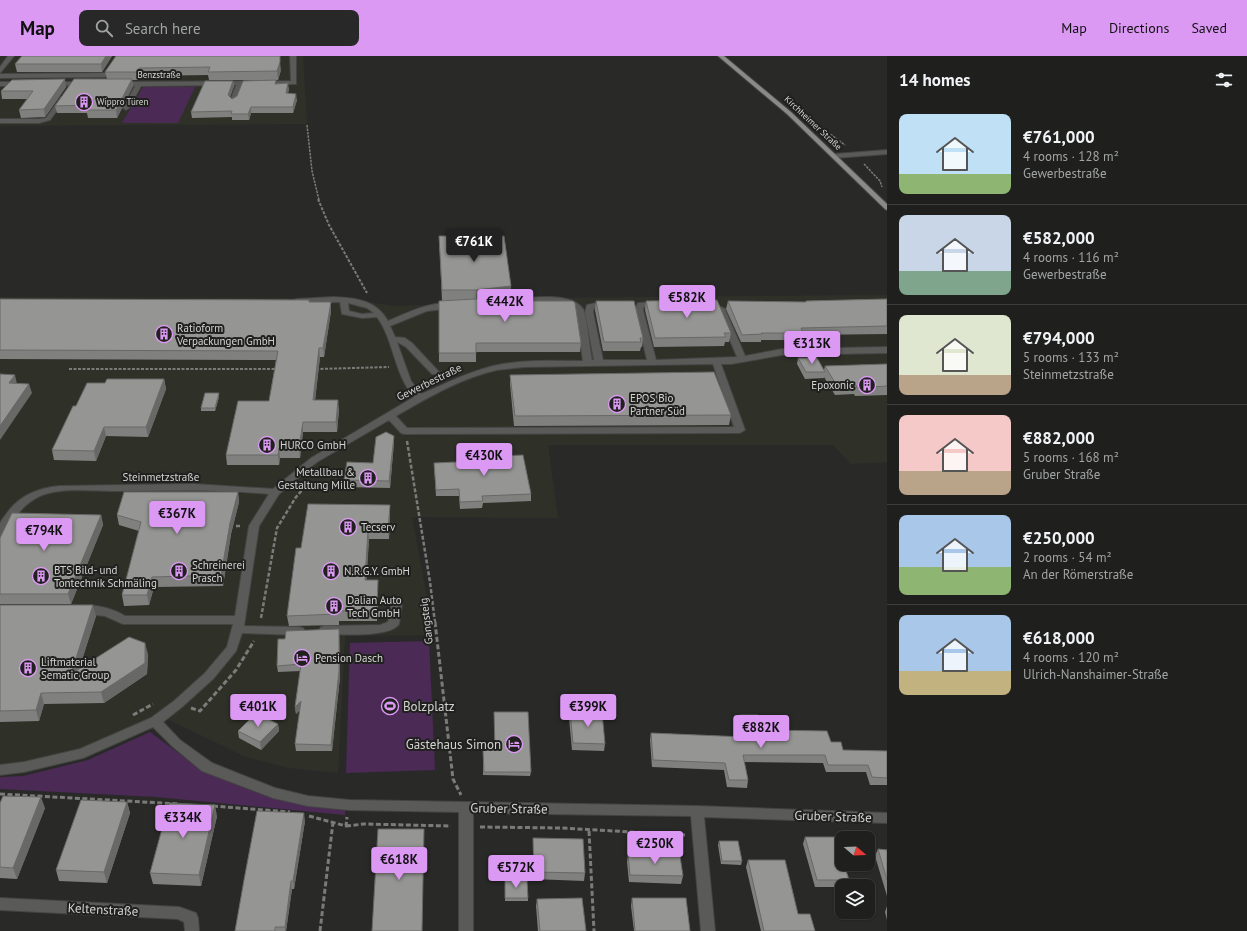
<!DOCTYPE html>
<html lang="en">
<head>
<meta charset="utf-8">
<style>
  body { margin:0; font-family:"PT Sans",sans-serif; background:#272827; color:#f1f3f6; height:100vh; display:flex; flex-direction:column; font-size:15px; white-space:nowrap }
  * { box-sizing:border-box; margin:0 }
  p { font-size:13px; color:#a1a3a4 }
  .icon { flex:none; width:22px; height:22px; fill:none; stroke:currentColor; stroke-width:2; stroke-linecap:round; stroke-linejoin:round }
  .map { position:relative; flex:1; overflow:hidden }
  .details { display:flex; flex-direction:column; background:#1f201e; width:360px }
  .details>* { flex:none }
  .needle { width:26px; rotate:109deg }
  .fabs { position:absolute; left:835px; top:775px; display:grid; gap:8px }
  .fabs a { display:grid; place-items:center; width:40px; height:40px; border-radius:8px; background:#1f201e; box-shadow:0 1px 3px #0004,0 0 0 1px #3c3e3c; font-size:20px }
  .price { position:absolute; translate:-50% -34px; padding:0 9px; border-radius:4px; background:#dc99f4; color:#111; font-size:13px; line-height:26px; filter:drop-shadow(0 1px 2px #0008) }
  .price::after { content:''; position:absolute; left:50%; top:24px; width:12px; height:9px; margin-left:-6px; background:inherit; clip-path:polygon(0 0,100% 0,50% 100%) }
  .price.active { background:#222; color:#fff }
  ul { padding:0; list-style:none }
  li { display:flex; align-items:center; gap:12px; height:100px; padding:0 12px }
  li+li { border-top:1px solid #3c3e3c }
  li span { display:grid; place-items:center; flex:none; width:112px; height:80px; border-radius:8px; color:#555 }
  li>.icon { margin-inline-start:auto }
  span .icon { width:48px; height:48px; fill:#fffc; stroke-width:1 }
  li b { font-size:17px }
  h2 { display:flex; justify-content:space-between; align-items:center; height:48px; padding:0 12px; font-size:17px }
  header { display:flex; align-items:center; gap:24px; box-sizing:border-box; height:56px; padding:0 20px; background:#dc99f4; color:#111 }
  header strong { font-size:19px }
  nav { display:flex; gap:22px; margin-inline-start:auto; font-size:14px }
  .search { width:280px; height:36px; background:#272827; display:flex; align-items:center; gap:10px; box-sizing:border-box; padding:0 14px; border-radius:8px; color:#a1a3a4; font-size:15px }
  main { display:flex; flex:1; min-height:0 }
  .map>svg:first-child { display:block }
  .built { fill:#2f3129 }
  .green { fill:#4b2a56 }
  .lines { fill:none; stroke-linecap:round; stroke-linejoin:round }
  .minor-casing { stroke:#444543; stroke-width:2 }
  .major-casing { stroke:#444543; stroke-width:2 }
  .path-far3 { stroke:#7b7b7a; stroke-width:1.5; stroke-dasharray:2.5 1; stroke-linecap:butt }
  .path-far2 { stroke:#7b7b7a; stroke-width:2; stroke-dasharray:3 1.5; stroke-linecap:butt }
  .path-far1 { stroke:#7b7b7a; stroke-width:2.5; stroke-dasharray:4 2; stroke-linecap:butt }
  .path { stroke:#7b7b7a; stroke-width:3; stroke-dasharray:5 2.5; stroke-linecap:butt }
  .minor { fill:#5a5b59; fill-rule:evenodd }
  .major { fill:#8a8a88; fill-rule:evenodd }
  .wall { fill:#80817e }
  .shaded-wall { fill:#686967 }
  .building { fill:#959693; stroke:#686967 }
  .labels { text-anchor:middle; stroke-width:4; stroke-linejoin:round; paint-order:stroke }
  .far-street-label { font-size:9px; fill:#d4d4d3; stroke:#20201e }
  .far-poi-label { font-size:9px; fill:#d4d4d3; stroke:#20201e; text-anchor:start }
  .poi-label { font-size:11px; fill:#d4d4d3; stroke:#20201e; text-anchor:start }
  .street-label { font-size:11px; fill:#d4d4d3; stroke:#20201e }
  .near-poi-label { font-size:13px; fill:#d4d4d3; stroke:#20201e; text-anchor:start }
  .near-street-label { font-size:13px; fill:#d4d4d3; stroke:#20201e }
</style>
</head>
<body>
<header>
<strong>Map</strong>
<div class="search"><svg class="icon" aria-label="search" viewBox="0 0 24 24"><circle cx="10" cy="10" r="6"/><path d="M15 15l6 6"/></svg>Search here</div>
<nav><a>Map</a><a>Directions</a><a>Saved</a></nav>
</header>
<main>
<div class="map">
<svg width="887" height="875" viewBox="0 0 887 875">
  <rect width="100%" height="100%" fill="#292a28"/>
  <!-- built -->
  <path class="built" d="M0,0H303L307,68L0,70Z
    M887,239V406L851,408L833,389H548L558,462L412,461L434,579L345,580L338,717L289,712L246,701L159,659L80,696L18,709L0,710V241L346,242L393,250L479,247L536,242Z"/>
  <!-- green -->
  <path class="green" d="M143,31H195L178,67H122Z
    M429,585L435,714L346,717L350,587Z
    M150,676L203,715L271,742L307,749L345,752V759L156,741L0,733V721L23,720L88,704Z"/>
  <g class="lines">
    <!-- minor casing -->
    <g class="minor-casing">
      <path id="minor" d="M8,0H14L0,17V11Z
        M290,0H296V28L242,29L236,45L233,47L230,45L236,29L141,30L129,52L126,54L123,52L135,30H119L116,28L119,26L291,25Z
        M0,18L105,17L108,19L105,21L0,22Z
        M0,26H21L24,28L21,30H0Z
        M53,26H85L88,28L85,30L51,29L50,28Z
        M61,41L66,42L50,64L39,67H0V63H39L46,62Z
        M887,94V98L835,102L832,100L835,98Z
        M334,241C356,242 376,244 388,265C407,257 432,244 454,248V252L427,255L390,270L395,281L405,282L412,287L439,316L438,318H432L406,291L397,286L411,325L421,338C445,328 468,316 493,310C523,303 554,305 583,305L576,255C555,237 529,253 506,248L505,246L509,244C527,242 571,235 583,253C587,259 590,295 592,304H594L585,256L587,249C595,247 607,244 613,249L609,251L594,252L593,256L603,304H647L635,254L638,247L658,246L662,248L661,250L644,251L643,254L656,304L737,301L717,253L721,251L725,253L745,300L782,293L887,291V297L782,299L731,308H721L745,374L740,377L404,378L401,377L389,364L317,406L279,438L259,470L244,570L299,571L303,572L305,575L303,578L299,579L242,577L236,595L213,623L182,651L163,666L180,684L212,707L275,732L308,740L349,744L697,750L887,757V767L704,761L715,875H701L691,760L473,757V875H459V756L349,754L308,750L273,742L202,715L172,690L153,671L83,702L24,716L0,719V709L24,706L80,693L151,662L174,645L205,617L227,591L233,568H123L105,560L77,557L75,554L77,551C92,547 112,552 125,560H235L249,470L269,438C217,433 165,435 113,435C90,435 62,431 40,440C21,449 14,463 4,479L0,480C0,476 0,471 0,468C1,464 5,460 7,457C19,440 38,432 59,430L194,428L273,433L311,402L414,341C394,318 394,284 377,261L362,262L342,258L340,246L297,247L293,245L297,243ZM348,247L367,252L374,257L362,258L349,255ZM713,308L734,371L407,372L396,360C427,342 461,322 497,314C505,313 515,312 524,311Z
        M396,544L400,545L402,548L399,568C390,582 341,578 325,578L321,577L319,574L321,571L325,570L380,569L388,566L392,545Z
        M0,842L179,851L196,857L198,862L199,875H185L184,866L178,863L0,854Z"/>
    </g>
    <!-- major casing -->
    <g class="major-casing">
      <path id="major" d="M718,0H724L791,56L887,148V154L885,153L787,58Z"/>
    </g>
    <!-- path-far3 -->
    <path class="path-far3" d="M307,69L312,115L319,144
      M822,72L845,89
      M864,108L880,125L882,131"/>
    <!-- path-far2 -->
    <path class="path-far2" d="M318,143L329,169L367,237
      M69,313H277
      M316,313L389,311"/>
    <!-- path-far1 -->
    <path class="path-far1" d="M407,385L430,526L435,567
      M236,470H242
      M261,562L277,472L296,441L310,425"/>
    <!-- path -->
    <path class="path" d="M435,566L453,723L461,739
      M191,652L200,655L236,614L254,585
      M133,659L153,648
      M0,738L180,748
      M213,750L290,756
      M309,760L346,770L347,761
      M346,770L364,768L451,770
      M480,771L561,772L685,779
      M589,775L594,875
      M320,875L333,766"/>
    <!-- minor -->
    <use href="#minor" class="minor"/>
    <!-- major -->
    <use href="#major" class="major"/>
  </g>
  <!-- wall -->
  <path class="wall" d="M22,0H112L102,16H17L15,8Z
    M116,0L281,14L278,24H209L208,19L141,20L138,24H132L133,30L117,62H88L87,57H57L55,50L107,23L105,16Z
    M233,25L234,30L230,41L232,43L276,28L289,33L288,37L297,44L293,57H251L249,64H232V61L192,62L191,56Z
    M66,31L45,61L21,62L19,54L28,43H2L1,35Z
    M439,180L511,230V241L513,245L581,287L580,296H476V306H439V245H442Z
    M0,243L309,244L310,246L331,255L324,301H320L315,344L339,353L337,376H303L300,402H280L279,409H227L226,399L269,345L276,304L0,303Z
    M887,243V278L803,279L802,284H761V286H741L726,253L728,245L805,246L806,245Z
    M596,245L643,282L642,291H641L640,295H603L595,254Z
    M646,245L731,277L729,286H725L724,290L654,291L645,254Z
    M798,302L824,314L825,310L887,308V339L855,340L854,338L835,339L824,321V322L805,323L797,308Z
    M510,319L731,359L729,369L514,370L510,328Z
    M164,323L166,333L148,381L106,380L96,405L54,404L52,394L76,350L105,327Z
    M219,337V341L215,355H201V352Z
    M394,386L390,432L344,431V424L373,407Z
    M477,401L531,438V445L483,447L482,452L460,453L459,440H436L434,407L477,406Z
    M238,436L239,446L231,478L223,530L154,531L149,549L124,550L122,539L139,475L119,469L117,459Z
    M390,449V459L389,483H369L366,524L378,535L377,565H339V569L289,570L287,560Z
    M101,459L103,469L71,548H0V482Z
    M0,549L96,560L79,613L148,598L147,618L104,647L44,648L39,665L0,666Z
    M339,573L340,621L332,695H296L295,688L300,654L296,658L295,651L300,615L278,616L277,610L285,583Z
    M570,655L605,688L604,695L572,694L569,662Z
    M740,659L762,674L831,686L843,694L887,695V729H870L866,716H826L823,707L744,706L748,724L747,732L727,731L724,714L652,711L650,684L651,677L742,681L738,666Z
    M278,668L279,675L261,694L239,682L238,675Z
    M483,694L531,716L530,720L483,719Z
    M127,746L130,757L107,827L59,825L56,814Z
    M0,747L45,752L17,823L0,822Z
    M217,760L201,830L153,828L150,817Z
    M305,765L294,833H292L286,875H235Z
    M805,781L849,824L847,830H842V831H815L803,788Z
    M533,782L585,817L584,825L533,823Z
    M719,785L742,805L741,809L721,808L718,789Z
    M868,789L870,796L869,800H868Z
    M878,793L887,794V840L875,800Z
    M628,798L683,820L681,828L629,826L627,806Z
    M748,804L798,858L815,875H761L746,811Z
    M505,827L528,842V845H505Z
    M632,842L690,875H634L631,850Z
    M537,843L586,875H538L536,850Z
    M887,850V864L885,856Z"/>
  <!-- shaded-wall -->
  <path class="shaded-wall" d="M106,0H112L102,16L101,8Z
    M280,6L281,14L278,24L277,15Z
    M139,12L141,20L138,24L137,16Z
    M65,23L66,31L45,61L44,53Z
    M132,23L133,30L117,62L116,54Z
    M233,25L234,30L229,44L228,39Z
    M288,27L289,33L286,43V37Z
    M296,38L297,44L293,57V51Z
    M251,51V57L249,64L248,58Z
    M511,230V242L476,246V234Z
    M331,246V255L324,301L323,292Z
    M319,292L320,301L314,354L313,344Z
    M15,319L17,328L9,327Z
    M164,323L166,333L148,381L146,371Z
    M29,328L32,337L0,384V370Z
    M219,337V341L215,355V352Z
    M338,344L339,353L337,376L336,366Z
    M303,366V376L300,402L299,392Z
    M104,371L106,380L96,405L94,395Z
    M394,380V386L390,432L389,425Z
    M279,392L280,402L279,409L278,399Z
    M238,436L239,446L231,478L223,530L221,519L230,467Z
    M390,449V459L389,483L388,473Z
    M101,459L103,469L71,548L68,538Z
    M368,473L369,483L366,535L365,524Z
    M152,521L154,531L149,549L147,539Z
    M378,524V535L377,565V554Z
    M93,549L96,560L74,629L71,618Z
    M339,573L340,621L332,695L331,689Z
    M145,587L148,598L147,618L104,647L101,636Z
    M41,637L44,648L39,665L36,654Z
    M301,645V652L296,658L295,651Z
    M278,668L279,675L261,694L260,686Z
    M41,741L45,752L17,823L13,812Z
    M127,746L130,757L107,827L104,816Z
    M215,749L217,760L201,830L199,819Z
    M304,757L305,765L294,833L293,825Z
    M291,825L292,833L286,875H285V871Z"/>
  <!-- building -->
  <path class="building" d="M22,0H106L101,8H15Z
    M116,0H280V6L277,15L208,16L210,11L139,12L137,16H105Z
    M65,23L44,53L19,54L33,35H1L12,24Z
    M74,23H132L116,54H87L90,49L55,50Z
    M276,24L275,28L288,27L286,37L296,38L293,51H251L248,58H231L232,55L191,56L205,25H233L228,39L232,43L237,40L243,25Z
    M439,180H504L511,230L476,234H442Z
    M512,241L513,245H573L575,247L581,287H476V297H439V245Z
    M0,243L309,244V246H331L323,292H319L313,344H338L336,366H303L299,392H279L278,399H226L238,345H269L278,295L0,294Z
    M887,243V270L801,272L803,277H761L762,278L742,279L728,245L806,246V245Z
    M717,244L731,277H724L726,281L655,282L646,245Z
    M596,245H634L643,282H640L641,286H604Z
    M798,302H817L825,316H806Z
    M887,308V330L857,332L856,329L837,330L825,310Z
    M714,316L731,359L515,360L510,319Z
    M0,318L15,319L9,327L29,328L0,370Z
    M107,323H164L146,371H104L94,395L52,394L73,350H76L87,327H105Z
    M205,337H219L215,352H201Z
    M386,376L394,380L389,425L344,424L347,406L373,407L376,381Z
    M523,399L531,438L482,440L483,445L460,446L459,433L436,434L434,407L478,405L477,401Z
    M124,436H238L230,467L221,519L152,521L147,539H122L141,466L117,459Z
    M308,448L390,449L388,473H368L365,524H378L377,554L338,555V558L287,560L296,492H301Z
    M12,457L101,459L68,538H0V482Z
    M0,549H93L71,618L129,581L145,587V607L101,636L41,637L36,654L0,655Z
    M339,573V615L331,689L295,688L301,645L295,651L301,608L277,610L278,583H285L286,575Z
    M570,655L602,656L605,688L573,687Z
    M494,656H528L531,716H484L483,694H495Z
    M256,657L278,668L260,686L238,675Z
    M740,659H758L762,674L827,675L831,686H841L843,694L887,695V722L872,721L868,709H828L825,699H743L748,724H729L725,707L653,704L651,677L745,681Z
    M3,740L41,741L13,812L0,811V747Z
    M81,744L127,746L104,816L56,814Z
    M169,747L215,749L199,819L150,817Z
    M257,755L304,757L293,825H291L285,871H275V875H235L244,824Z
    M378,773H424L422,875H372Z
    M844,778L865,779L866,782H845Z
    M805,781H836L842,801V808H844L849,824H817Z
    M533,782L583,783L585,817L534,816Z
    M719,785H738L742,805H722Z
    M868,789L870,796H868Z
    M878,793L887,794V824Z
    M628,798L680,800L683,820L630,819Z
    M748,804H785L798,858H810L815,875H764Z
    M505,824H527L528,842H505Z
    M582,842L586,875H540L537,843Z
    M632,842H686L690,875H635Z"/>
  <!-- icons -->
  <defs>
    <g id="building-ring" transform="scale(0.9)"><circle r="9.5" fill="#20201e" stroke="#dc99f4" stroke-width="1.5"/><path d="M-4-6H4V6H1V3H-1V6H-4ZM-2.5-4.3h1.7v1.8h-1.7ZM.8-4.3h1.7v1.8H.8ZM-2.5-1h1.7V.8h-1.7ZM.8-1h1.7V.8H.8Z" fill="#dc99f4"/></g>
    <g id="hotel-ring" transform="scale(0.9)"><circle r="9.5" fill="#20201e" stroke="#dc99f4" stroke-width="1.5"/><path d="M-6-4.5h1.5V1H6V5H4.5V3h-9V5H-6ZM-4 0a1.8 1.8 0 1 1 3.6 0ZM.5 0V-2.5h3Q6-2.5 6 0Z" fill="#dc99f4"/></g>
    <g id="stadium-ring" transform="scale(0.9)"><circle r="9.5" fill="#20201e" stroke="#dc99f4" stroke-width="1.5"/><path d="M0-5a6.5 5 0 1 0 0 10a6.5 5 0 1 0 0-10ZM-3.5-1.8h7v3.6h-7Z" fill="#dc99f4"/></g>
  </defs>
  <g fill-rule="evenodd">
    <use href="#building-ring" x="84" y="46"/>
    <use href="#building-ring" x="164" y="278"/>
    <use href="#building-ring" x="867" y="329"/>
    <use href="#building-ring" x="617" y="348"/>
    <use href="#building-ring" x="267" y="389"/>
    <use href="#building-ring" x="368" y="422"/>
    <use href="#building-ring" x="348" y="471"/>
    <use href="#building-ring" x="179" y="515"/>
    <use href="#building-ring" x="331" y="515"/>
    <use href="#building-ring" x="41" y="520"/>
    <use href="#building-ring" x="334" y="550"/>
    <use href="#hotel-ring" x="302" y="602"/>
    <use href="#building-ring" x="28" y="612"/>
    <use href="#stadium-ring" x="390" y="650"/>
    <use href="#hotel-ring" x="514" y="688"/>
  </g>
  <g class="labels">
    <!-- far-street labels -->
    <g class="far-street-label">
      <text x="159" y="22">Benzstraße</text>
      <text transform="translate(813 67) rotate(43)" y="3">Kirchheimer Straße</text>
    </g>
    <!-- far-poi labels -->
    <g class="far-poi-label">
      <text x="97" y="49">Wippro Türen</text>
    </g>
    <!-- poi labels -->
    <g class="poi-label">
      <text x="177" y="276">Ratioform<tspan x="177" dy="13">Verpackungen GmbH</tspan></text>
      <text x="854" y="333" text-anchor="end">Epoxonic</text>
      <text x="630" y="346">EPOS Bio<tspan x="630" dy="13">Partner Süd</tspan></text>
      <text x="280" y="393">HURCO GmbH</text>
      <text x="355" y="420" text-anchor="end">Metallbau &amp;<tspan x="355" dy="13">Gestaltung Mille</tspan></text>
      <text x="361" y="475">Tecserv</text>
      <text x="192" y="513">Schreinerei<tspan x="192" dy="13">Prasch</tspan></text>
      <text x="54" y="518">BTS Bild- und<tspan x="54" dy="13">Tontechnik Schmäling</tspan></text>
      <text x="344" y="519">N.R.G.Y. GmbH</text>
      <text x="347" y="548">Dalian Auto<tspan x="347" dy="13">Tech GmbH</tspan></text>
      <text x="315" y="606">Pension Dasch</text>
      <text x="41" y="610">Liftmaterial<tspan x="41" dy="13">Sematic Group</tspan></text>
    </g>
    <!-- street labels -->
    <g class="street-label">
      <text transform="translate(429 326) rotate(-26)" y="4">Gewerbestraße</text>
      <text x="161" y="425">Steinmetzstraße</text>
      <text transform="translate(426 565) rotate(-97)" y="4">Gangsteig</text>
    </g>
    <!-- near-poi labels -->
    <g class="near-poi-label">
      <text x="403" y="655">Bolzplatz</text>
      <text x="501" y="693" text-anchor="end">Gästehaus Simon</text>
    </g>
    <!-- near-street labels -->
    <g class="near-street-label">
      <text transform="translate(509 752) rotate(1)" y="5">Gruber Straße</text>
      <text transform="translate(833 760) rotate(2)" y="5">Gruber Straße</text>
      <text transform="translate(103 853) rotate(3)" y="5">Keltenstraße</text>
    </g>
  </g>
</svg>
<div class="fabs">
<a><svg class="needle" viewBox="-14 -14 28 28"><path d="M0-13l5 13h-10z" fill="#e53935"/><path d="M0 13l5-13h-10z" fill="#a1a3a4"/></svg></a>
<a><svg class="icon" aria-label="layers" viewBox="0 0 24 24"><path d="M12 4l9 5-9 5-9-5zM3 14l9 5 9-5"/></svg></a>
</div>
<b class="price active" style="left:474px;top:207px">€761K</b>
<b class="price" style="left:687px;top:263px">€582K</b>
<b class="price" style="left:505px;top:267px">€442K</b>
<b class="price" style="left:812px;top:309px">€313K</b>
<b class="price" style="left:484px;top:421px">€430K</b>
<b class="price" style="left:177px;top:479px">€367K</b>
<b class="price" style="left:44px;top:496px">€794K</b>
<b class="price" style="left:258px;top:672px">€401K</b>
<b class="price" style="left:588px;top:672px">€399K</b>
<b class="price" style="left:761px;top:693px">€882K</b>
<b class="price" style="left:183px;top:783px">€334K</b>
<b class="price" style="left:655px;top:809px">€250K</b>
<b class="price" style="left:399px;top:825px">€618K</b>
<b class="price" style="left:516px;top:833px">€572K</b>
</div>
<section class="details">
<h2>14 homes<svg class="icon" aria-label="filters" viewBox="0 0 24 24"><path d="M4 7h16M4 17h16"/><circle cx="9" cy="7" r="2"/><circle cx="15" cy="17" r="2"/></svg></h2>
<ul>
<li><span style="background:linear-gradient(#bfe0f5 75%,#8fb573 0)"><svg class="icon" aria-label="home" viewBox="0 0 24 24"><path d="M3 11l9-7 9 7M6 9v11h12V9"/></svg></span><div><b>€761,000</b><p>4 rooms · 128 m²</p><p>Gewerbestraße</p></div></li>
<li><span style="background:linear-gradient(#c9d6e8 70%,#7fa58c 0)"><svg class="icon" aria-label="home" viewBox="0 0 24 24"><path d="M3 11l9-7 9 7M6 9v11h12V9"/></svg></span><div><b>€582,000</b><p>4 rooms · 116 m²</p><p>Gewerbestraße</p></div></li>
<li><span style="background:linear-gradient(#dfe7d0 75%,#b9a48a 0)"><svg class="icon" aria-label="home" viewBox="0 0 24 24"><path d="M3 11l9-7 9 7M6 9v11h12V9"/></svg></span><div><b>€794,000</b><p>5 rooms · 133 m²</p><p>Steinmetzstraße</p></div></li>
<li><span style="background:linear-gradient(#f6c9c9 70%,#b9a48a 0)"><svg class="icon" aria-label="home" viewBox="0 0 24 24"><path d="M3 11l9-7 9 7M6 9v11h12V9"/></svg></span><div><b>€882,000</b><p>5 rooms · 168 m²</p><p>Gruber Straße</p></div></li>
<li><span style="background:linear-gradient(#a9c7e8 65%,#8fb573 0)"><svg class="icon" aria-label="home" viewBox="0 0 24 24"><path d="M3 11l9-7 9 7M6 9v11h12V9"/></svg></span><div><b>€250,000</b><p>2 rooms · 54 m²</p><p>An der Römerstraße</p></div></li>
<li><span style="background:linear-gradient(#a9c7e8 70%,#c2b280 0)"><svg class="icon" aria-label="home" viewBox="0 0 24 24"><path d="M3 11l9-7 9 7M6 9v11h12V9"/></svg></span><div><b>€618,000</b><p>4 rooms · 120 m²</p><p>Ulrich-Nanshaimer-Straße</p></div></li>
</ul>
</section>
</main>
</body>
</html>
